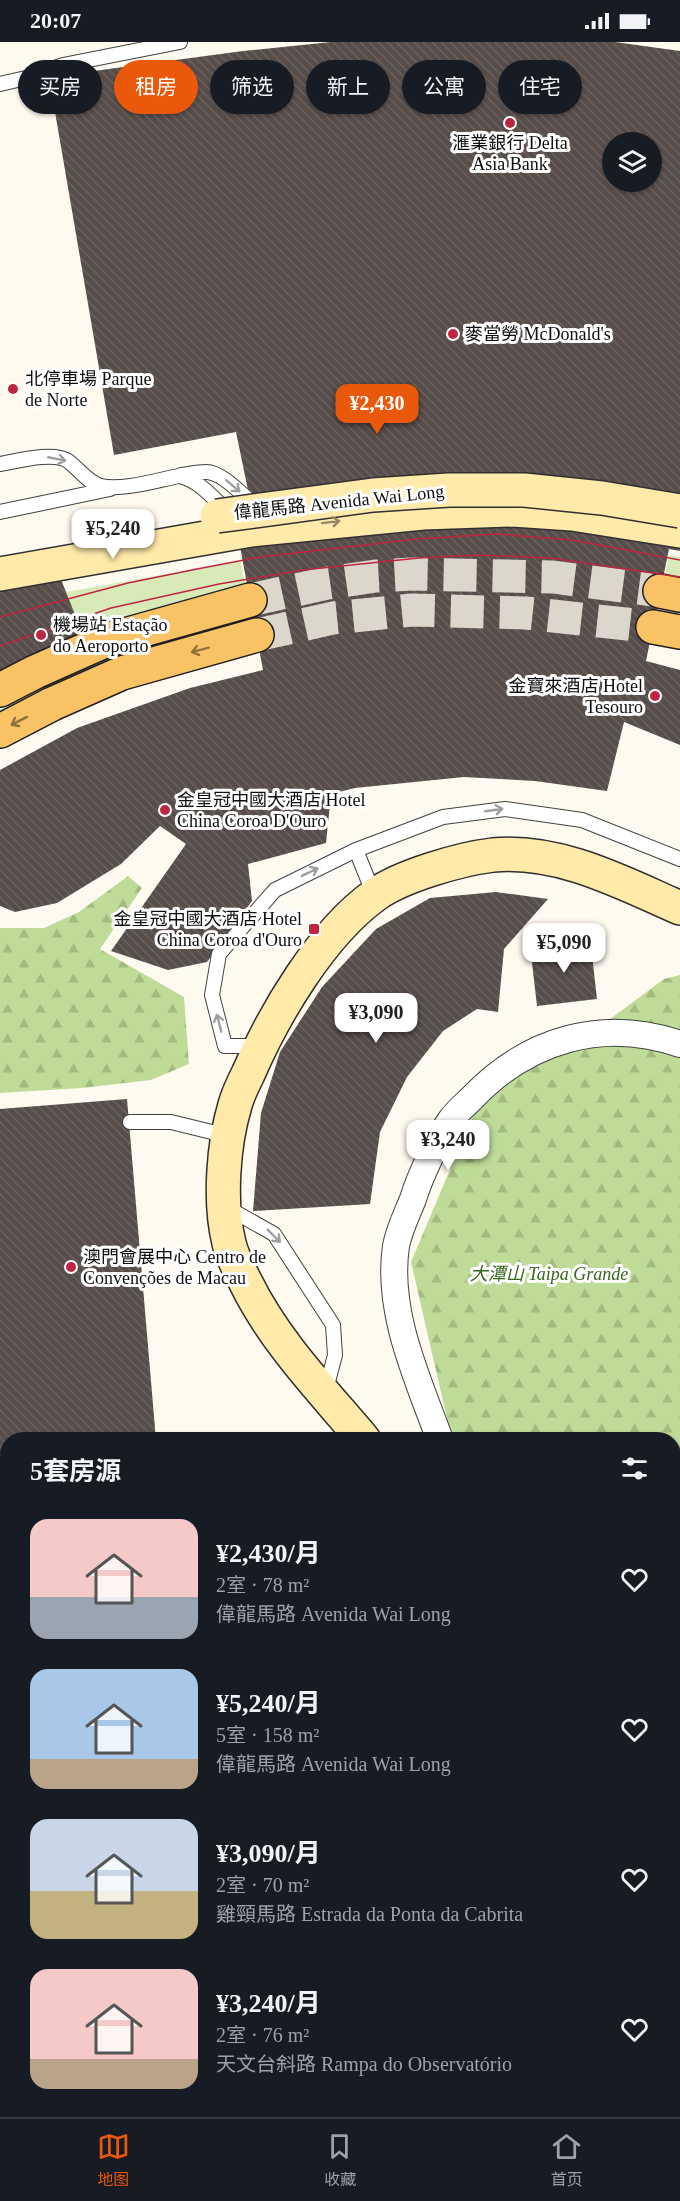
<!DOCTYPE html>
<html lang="zh">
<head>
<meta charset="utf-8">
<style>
  body { margin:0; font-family:"Times New Roman","Noto Sans SC",serif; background:#242831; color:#f1f3f6; height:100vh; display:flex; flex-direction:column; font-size:22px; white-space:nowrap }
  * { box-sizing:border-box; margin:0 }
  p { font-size:20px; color:#9ea1a6 }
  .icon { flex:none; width:33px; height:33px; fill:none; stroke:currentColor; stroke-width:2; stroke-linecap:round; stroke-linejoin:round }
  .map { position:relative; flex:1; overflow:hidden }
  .drawer { position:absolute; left:0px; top:1390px; width:681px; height:686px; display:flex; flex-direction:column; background:#171b24; border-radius:24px 24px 0 0; box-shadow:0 2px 4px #0004 }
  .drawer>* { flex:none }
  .guide { position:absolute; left:18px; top:18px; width:645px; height:54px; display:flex; gap:12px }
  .buttons { position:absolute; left:602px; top:90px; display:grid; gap:12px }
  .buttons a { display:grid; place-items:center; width:60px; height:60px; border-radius:50%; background:#171b24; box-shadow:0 2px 4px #0004; font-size:30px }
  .price { position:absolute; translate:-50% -51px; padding:0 14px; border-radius:12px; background:#fff; color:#222; font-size:20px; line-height:39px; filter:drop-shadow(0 2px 3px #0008) }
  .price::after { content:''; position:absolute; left:50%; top:36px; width:18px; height:14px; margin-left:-9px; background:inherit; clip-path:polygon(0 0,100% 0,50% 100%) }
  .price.on { background:#ea580c; color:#fff }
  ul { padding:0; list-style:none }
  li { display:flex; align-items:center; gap:18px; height:150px; padding:0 30px }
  li span { display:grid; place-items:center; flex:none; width:168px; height:120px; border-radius:18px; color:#555 }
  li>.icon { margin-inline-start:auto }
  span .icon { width:72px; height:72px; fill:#fffc; stroke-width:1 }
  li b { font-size:26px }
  h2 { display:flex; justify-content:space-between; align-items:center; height:72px; padding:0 30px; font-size:26px }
  .pill { padding:0 21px; border-radius:27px; background:#171b24; box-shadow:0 2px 4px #0004; font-size:21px; line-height:54px }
  .pill.on { background:#ea580c; color:#fff }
  .status { display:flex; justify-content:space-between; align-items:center; height:42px; padding:0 30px; background:#171b24; direction:ltr }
  .status svg { height:16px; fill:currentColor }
  .menu { display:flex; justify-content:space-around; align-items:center; height:84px; border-top:2px solid #363941; background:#171b24; font-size:16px; color:#9ea1a6 }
  .menu a { display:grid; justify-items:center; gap:3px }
  .menu .on { color:#ea580c }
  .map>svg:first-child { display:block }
  .industrial { fill:url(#industrial-furrows) }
  .grass { fill:#d8eab8 }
  .forest { fill:url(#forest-firs) }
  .building { fill:url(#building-back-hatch); fill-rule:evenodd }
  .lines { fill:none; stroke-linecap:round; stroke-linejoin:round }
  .primary-tunnel { stroke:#dbd7cd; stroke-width:33; stroke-dasharray:33 16; stroke-linecap:butt }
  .lane-casing { stroke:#414141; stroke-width:16 }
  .street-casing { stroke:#414141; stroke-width:28 }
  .secondary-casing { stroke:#303030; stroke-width:36 }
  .primary-casing { stroke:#1f1f1f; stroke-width:36 }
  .lane { stroke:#fff; stroke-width:14 }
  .street { stroke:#fff; stroke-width:26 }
  .secondary { stroke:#ffeaaa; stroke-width:33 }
  .primary { stroke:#f9c265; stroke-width:33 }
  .tram { stroke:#bf2540; stroke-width:1.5 }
  .secondary-bridge-casing { stroke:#303030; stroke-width:36; stroke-linecap:butt }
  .secondary-bridge { stroke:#ffeaaa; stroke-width:33 }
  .oneway { stroke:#9f9f9f }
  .oneway2 { stroke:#938764 }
  .oneway3 { stroke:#8f713e }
  .poi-dot { fill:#bf2540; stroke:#fff; stroke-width:2 }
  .labels { text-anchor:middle; stroke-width:6; stroke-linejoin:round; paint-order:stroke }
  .poi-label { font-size:18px; fill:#0e0e0e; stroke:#fff; text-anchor:start }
  .street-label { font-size:18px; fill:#0e0e0e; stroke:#fff }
  .park-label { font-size:18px; font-style:italic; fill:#36671d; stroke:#fff }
</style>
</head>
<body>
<div class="status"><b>20:07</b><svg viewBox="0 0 49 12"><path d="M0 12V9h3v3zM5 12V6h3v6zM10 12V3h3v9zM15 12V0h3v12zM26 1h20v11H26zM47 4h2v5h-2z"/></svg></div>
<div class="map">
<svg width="680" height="2075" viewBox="0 0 680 2075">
  <defs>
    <pattern id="industrial-furrows" width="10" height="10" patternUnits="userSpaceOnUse" patternTransform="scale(1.5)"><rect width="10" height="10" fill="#eae2ed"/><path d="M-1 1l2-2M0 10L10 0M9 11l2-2" fill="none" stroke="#c8c1ca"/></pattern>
    <pattern id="forest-firs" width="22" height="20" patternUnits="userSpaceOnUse" patternTransform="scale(1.5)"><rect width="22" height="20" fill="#bedb97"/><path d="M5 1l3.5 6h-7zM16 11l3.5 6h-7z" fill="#a2bb81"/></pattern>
    <pattern id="building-back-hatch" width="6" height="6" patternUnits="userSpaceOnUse" patternTransform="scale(1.5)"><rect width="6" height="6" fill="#574d4a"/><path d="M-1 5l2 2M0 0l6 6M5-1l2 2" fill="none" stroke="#6a6260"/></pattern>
  </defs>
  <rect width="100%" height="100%" fill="#fffaef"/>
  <!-- industrial -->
  <path class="industrial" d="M0,1442H8V2068H279L290,2073L291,2075H0Z"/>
  <!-- grass -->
  <path class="grass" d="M669,513L680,515V539L664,535Z
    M240,519L246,544L28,614L4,561Z
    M251,569V576L131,610L67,638L0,674V665L76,624Z"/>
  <!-- forest -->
  <path class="forest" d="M128,834L142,846L100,907L184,955L189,1022L151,1038L82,1046L0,1051V886H44L79,870Z
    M680,933V2075H303L302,2069L674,2068V1398H452L411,1220L484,1047L583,997L664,937Z"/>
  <!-- building -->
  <path class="building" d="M331,0H615L680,9V509L669,507L646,619L680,628V703L624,680L607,749L535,739L464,735L355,746L331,752L326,801L248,822L252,859L207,920L168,928L111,909L186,802L160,784L121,822L57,861L15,870L0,864V728L77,686L190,646L263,628L231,456L249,453L236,390L114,413L49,35L243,9ZM612,100H651V140H612Z
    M52,515L90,610L0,647V534Z
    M496,850L548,857L504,907L498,970L477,967L443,989L407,1035L380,1090L370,1162L253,1169L261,1071L280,1010L322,945L376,887L430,856Z
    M571,898L592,913L597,957L537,964L532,921L546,902Z
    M127,1057L156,1398H8V1412H0V1067Z
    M8,1491V2003L0,2005V1493Z
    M76,2068H228L230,2075H67L77,2072Z"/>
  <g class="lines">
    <!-- primary-tunnel -->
    <path class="primary-tunnel" d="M250,558L328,541L376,534L412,532L553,535L660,549
      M257,593L333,576L412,568L526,571L653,585"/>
    <!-- lane casing -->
    <g class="lane-casing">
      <path id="lane" d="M0,42L26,36L63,23L180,0
        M0,422C17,419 54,409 68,419C79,427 88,441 101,444C122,449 158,438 179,434C199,438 214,457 228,470
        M181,433C189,432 198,430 206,430C223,430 244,455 257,465
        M0,470L110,447
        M356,808L374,853
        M260,1004H225L212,953L219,912L275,848L356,808L443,775L505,767L582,778L680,817
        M130,1080H171L228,1094
        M226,1165L274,1192L333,1283L335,1313L325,1351
        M0,1513L8,1517
        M167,2068L169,2075"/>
    </g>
    <!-- street casing -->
    <g class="street-casing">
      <path id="street" d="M440,1398C418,1337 386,1270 396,1204C399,1188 407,1172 413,1157C420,1134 437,1098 450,1079C456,1070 465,1063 472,1056C527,998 603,975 680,1002"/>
    </g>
    <!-- secondary casing -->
    <g class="secondary-casing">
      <path id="secondary" d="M0,532L251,488L423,471L513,468L572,472L680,489
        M364,1398C322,1348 275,1300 246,1241C240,1229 232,1215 229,1201C219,1161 223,1103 235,1063C238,1052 243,1042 248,1032C274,972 321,892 375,853C401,834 460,817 493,813C559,807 621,840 680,866
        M526,2068L528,2075"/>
    </g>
    <!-- primary casing -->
    <g class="primary-casing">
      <path id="primary" d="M660,549L680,553
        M653,585L680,590
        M0,648L35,630L107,598L250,558
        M0,689L52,662L122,631L257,593"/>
    </g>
    <!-- lane -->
    <use href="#lane" class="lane"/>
    <!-- street -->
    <use href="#street" class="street"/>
    <!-- secondary -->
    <use href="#secondary" class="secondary"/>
    <!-- primary -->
    <use href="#primary" class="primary"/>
    <!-- tram -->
    <path class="tram" d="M0,575L128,541L197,527L260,515L417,497L496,492L572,498L680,518
      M0,604L111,566L219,542L303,528L419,516L479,513L551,516L680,535"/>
    <!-- secondary-bridge casing -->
    <g class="secondary-bridge-casing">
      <path id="secondary-bridge" d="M217,474L373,453L449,448H524L602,456L680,469"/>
    </g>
    <!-- secondary-bridge -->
    <use href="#secondary-bridge" class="secondary-bridge"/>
  </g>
  <!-- one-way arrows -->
  <defs><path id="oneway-shaft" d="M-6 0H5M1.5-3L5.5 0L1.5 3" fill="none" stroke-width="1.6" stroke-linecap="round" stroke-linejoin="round" transform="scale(1.5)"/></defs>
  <g class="oneway">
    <use href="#oneway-shaft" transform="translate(57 417) rotate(11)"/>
    <use href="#oneway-shaft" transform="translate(233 444) rotate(41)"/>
    <use href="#oneway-shaft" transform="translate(494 768) rotate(-8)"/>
    <use href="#oneway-shaft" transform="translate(310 830) rotate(-26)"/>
    <use href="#oneway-shaft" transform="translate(219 981) rotate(-105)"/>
    <use href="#oneway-shaft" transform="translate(274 1194) rotate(45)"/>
  </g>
  <use class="oneway2" href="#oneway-shaft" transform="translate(331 480) rotate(-7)"/>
  <g class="oneway3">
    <use href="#oneway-shaft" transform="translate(200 608) rotate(165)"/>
    <use href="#oneway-shaft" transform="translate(19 679) rotate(153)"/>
  </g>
  <!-- markers -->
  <g class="poi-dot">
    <circle cx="510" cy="81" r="6"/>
    <circle cx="453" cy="292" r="6"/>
    <circle cx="13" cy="347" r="6"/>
    <circle cx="41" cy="593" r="6"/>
    <circle cx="655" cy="654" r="6"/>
    <circle cx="165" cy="768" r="6"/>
    <rect x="308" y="881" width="12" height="12" rx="3"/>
    <circle cx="71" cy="1225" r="6"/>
  </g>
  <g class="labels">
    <!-- poi labels -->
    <g class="poi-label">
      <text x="510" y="107" text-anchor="middle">滙業銀行 Delta<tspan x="510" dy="21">Asia Bank</tspan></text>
      <text x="465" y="298">麥當勞 McDonald's</text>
      <text x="25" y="343">北停車場 Parque<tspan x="25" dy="21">de Norte</tspan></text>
      <text x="53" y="589">機場站 Estação<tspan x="53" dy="21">do Aeroporto</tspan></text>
      <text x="643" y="650" text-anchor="end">金寶來酒店 Hotel<tspan x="643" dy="21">Tesouro</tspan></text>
      <text x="177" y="764">金皇冠中國大酒店 Hotel<tspan x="177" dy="21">China Coroa D'Ouro</tspan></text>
      <text x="302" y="883" text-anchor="end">金皇冠中國大酒店 Hotel<tspan x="302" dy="21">China Coroa d'Ouro</tspan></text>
      <text x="83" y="1221">澳門會展中心 Centro de<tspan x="83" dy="21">Convenções de Macau</tspan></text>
    </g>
    <!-- street labels -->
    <g class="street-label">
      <text transform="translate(339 460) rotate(-6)" y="6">偉龍馬路 Avenida Wai Long</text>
    </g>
    <!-- park labels -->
    <g class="park-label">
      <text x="549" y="1238">大潭山 Taipa Grande</text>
    </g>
  </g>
</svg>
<div class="buttons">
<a><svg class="icon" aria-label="layers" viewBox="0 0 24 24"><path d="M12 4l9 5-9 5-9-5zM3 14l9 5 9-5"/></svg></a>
</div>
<b class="price on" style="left:377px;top:393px">¥2,430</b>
<b class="price" style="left:113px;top:518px">¥5,240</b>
<b class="price" style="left:564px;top:932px">¥5,090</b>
<b class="price" style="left:376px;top:1002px">¥3,090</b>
<b class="price" style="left:448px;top:1129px">¥3,240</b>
<div class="guide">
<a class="pill">买房</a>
<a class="pill on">租房</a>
<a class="pill">筛选</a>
<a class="pill">新上</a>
<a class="pill">公寓</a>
<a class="pill">住宅</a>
</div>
<section class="drawer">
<h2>5套房源<svg class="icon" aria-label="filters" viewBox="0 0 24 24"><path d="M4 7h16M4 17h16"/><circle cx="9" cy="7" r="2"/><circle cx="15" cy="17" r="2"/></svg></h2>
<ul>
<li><span style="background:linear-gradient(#f6c9c9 65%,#9aa5b1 0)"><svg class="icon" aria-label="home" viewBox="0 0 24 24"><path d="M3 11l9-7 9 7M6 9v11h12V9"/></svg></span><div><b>¥2,430/月</b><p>2室 · 78 m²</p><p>偉龍馬路 Avenida Wai Long</p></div><svg class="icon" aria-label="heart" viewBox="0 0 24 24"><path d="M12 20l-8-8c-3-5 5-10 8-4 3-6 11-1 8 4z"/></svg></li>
<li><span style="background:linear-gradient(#a9c7e8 75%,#b9a48a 0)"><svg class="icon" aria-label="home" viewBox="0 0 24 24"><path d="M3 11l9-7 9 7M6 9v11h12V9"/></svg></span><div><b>¥5,240/月</b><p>5室 · 158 m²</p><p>偉龍馬路 Avenida Wai Long</p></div><svg class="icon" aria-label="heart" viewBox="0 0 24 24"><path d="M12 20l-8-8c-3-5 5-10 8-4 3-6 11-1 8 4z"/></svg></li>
<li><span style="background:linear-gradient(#c9d6e8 60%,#c2b280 0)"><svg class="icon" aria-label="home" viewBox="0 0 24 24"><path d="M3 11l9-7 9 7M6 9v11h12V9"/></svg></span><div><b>¥3,090/月</b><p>2室 · 70 m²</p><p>雞頸馬路 Estrada da Ponta da Cabrita</p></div><svg class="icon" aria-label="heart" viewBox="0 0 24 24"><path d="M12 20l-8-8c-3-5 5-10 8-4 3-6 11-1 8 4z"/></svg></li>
<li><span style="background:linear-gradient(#f6c9c9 75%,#b9a48a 0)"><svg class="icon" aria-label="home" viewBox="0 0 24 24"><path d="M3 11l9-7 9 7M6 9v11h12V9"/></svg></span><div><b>¥3,240/月</b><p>2室 · 76 m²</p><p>天文台斜路 Rampa do Observatório</p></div><svg class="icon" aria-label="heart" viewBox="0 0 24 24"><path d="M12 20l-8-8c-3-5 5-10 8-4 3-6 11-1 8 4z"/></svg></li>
</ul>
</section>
</div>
<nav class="menu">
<a class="on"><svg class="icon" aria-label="map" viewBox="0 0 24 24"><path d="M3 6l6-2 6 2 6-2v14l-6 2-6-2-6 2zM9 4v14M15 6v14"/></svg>地图</a>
<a><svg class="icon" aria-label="saved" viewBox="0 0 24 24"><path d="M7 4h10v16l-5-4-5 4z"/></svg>收藏</a>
<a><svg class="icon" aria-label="home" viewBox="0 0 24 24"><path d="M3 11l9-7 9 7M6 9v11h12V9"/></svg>首页</a>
</nav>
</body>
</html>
